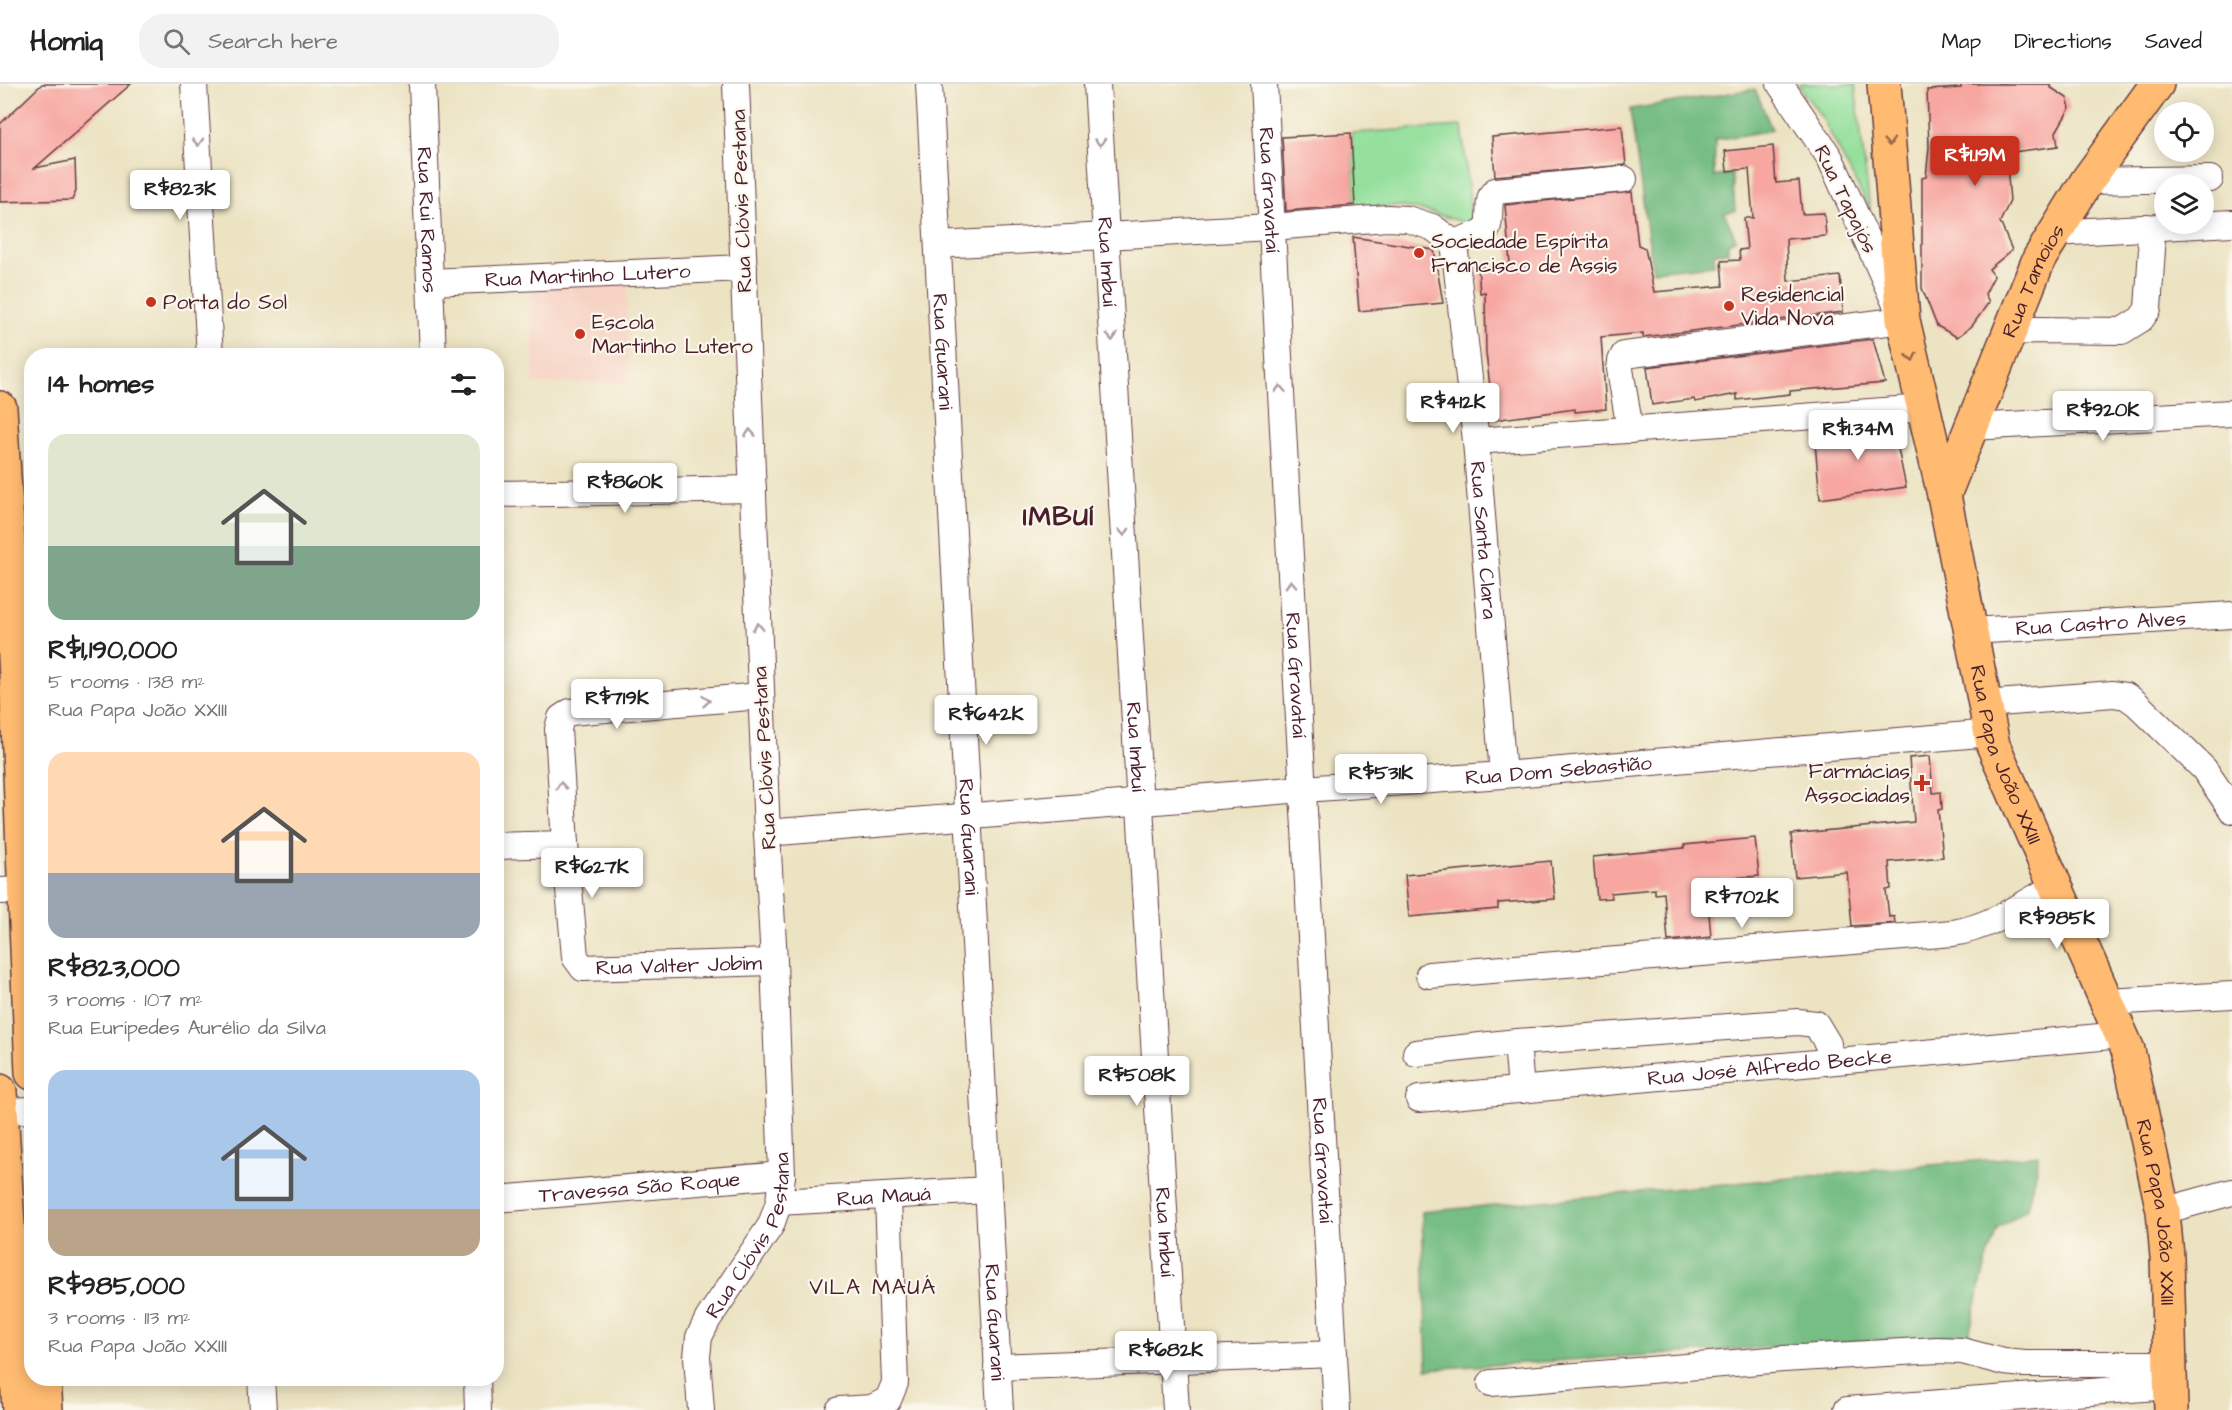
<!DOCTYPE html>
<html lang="en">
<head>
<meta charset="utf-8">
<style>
  body { margin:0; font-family:"Architects Daughter",sans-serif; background:#f2f2f2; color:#222; height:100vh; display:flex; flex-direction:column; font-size:22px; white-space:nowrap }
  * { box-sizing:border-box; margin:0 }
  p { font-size:20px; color:#767676 }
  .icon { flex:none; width:33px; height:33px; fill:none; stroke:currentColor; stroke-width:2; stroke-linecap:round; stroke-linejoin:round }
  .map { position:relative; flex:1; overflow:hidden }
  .drawer { position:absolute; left:24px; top:264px; width:480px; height:1038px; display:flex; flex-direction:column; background:#fff; border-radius:24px; box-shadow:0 3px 15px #0003 }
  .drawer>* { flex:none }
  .buttons { position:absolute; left:2154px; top:18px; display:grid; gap:12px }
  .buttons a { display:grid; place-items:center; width:60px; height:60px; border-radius:50%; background:#fff; box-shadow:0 3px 15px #0003; font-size:30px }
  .price { position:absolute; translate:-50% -51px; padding:0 14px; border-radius:6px; background:#fff; color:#222; font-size:20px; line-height:39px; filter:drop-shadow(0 2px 3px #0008) }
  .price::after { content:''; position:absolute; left:50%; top:36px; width:18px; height:14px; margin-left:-9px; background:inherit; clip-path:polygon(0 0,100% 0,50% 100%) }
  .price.selected { background:#c8321e; color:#fff }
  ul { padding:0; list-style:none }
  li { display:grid; align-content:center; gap:12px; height:318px; padding:0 24px }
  li span { display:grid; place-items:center; height:186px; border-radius:18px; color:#555 }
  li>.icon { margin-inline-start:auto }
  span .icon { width:108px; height:108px; fill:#fffc; stroke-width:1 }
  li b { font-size:26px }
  h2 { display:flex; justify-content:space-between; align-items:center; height:72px; padding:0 24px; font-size:26px }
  header { display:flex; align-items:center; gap:36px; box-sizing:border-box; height:84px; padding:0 30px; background:#fff; border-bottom:2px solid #e0e0e0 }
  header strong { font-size:28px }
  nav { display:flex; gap:33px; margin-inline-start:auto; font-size:21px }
  .search { width:420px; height:54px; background:#f2f2f2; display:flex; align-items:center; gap:15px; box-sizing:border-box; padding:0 21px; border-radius:24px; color:#767676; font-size:22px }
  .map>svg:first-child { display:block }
  .built { fill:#f6d2c3 }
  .green { fill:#94e09c; stroke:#6f8064; stroke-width:1.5 }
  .forest { fill:#77be84; stroke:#606e58; stroke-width:1.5 }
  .building { fill:#f7a6a0 }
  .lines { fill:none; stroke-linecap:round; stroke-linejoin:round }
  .minor-casing { stroke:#623c42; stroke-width:28 }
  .major-casing { stroke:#623c42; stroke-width:36 }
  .minor { stroke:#fff; stroke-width:26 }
  .major { stroke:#ffbb71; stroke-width:33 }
  .oneway { stroke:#ae9aa0 }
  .oneway2 { stroke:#9b654a }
  .poi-dot { fill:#c8321e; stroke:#fbf7ec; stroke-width:2 }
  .labels { text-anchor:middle; stroke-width:4.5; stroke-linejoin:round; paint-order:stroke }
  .street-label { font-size:21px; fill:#4a1f2b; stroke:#fbf7ec }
  .poi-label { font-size:21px; fill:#4a1f2b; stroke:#fbf7ec; text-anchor:start }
  .neighbourhood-label { font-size:22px; letter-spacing:1.5px; fill:#4a1f2b; stroke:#fbf7ec }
  .district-label { font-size:27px; font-weight:bold; letter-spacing:1.5px; fill:#4a1f2b; stroke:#fbf7ec }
</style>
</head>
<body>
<header>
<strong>Homiq</strong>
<div class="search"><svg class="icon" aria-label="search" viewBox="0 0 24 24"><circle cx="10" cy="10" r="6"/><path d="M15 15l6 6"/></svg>Search here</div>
<nav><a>Map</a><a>Directions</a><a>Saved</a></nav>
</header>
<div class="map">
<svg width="2232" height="1326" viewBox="0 0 2232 1326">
  <rect width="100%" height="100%" fill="#fbf7ec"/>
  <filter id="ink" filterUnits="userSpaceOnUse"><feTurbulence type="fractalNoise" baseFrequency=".0167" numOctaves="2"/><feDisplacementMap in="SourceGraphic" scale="12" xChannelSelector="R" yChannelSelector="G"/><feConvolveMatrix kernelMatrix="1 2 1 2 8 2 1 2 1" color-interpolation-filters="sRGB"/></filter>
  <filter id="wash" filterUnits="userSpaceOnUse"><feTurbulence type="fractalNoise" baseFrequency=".008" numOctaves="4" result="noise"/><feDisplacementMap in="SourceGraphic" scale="24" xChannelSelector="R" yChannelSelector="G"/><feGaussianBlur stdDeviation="1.35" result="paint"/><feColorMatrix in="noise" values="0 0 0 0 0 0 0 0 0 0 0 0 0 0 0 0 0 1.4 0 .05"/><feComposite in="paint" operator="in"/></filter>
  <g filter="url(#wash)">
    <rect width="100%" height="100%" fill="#ece3c2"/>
    <!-- built -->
    <path class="built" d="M627,200L629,298L533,300L531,202Z"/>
    <!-- green -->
    <path class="green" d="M1798,0H1855L1870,126L1823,35Z
      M1462,42L1472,141L1426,127L1398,122L1355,124L1351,49Z"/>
    <!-- forest -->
    <path class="forest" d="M1755,5L1772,46L1715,56L1714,93L1732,89L1735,127L1724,129L1736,155L1728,159V168L1714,169V181L1653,187L1630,25Z
      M2039,1071L2027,1125L1997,1145L1985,1182L1969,1251L1427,1285L1422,1128Z"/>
    <g id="blocks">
      <!-- building -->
      <path class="building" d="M42,0H131L35,84L75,76L76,107L72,116L0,118V40Z
        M1961,0H2050V3L2067,14L2070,24L2056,48L2058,62L2006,69L2010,117L2000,138L2012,166L1989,185L1994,192L1985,210L1989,218L1972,242L1957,253L1937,242L1922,204V94L1926,93L1929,63L1927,6L1961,4Z
        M1622,42L1626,81L1495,92L1492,53Z
        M1351,49L1355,121L1286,127L1282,53Z
        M1773,62L1776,99L1799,97L1802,130L1824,129L1826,152L1786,155L1788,197L1840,192L1843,228L1643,253V249L1601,253L1606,325L1575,328V325L1494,336L1486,269L1485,208L1480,209L1478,184L1510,180L1505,121L1632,108L1638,161L1645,164L1654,208L1723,202L1721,177L1740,176L1739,166L1747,165L1744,134H1753L1749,85L1727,87L1725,67Z
        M1353,153L1434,166L1443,219L1359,227Z
        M1873,255L1885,299L1790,307V310L1737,316V310L1695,318L1694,315L1652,321L1647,283Z
        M1893,341L1906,403L1820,415L1814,347Z
        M1930,672L1933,709L1941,708L1942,725L1938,726L1943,773L1889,778L1891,805L1886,806L1889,833L1894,832L1895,839L1852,842L1847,788L1795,793L1791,750L1914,738L1909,674Z
        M1755,754L1759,792L1706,796L1711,853L1668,857L1664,809L1655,810V805L1611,809L1612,814L1597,815L1593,773L1684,764V761Z
        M1551,777L1555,815L1498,819V825L1409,833L1405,791Z"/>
    </g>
  </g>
  <g filter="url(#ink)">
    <use href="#blocks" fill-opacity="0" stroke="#623c42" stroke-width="1.5"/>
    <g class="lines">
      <!-- minor casing -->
      <g class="minor-casing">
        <g id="minor">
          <path d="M194,0L210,272"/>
          <path id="s1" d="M422,0L433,272"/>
          <path id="s2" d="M929,0L1000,1326"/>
          <path id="s3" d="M1097,0L1176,1326"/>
          <path id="s4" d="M1264,0L1337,1326"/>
          <path d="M2087,97L2210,95"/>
          <path d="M2054,149L2232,139"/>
          <path d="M1454,159L1486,147C1493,134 1485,116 1495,107L1624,95"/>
          <path id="s5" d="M938,161L1271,143L1387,134L1407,135L1432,143L1454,159L1476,357L1503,691"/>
          <path id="s6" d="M430,198L744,184"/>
          <path d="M2009,249L2033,246L2122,247L2141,235L2148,225L2152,165L2147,143"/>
          <path d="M1971,343L2232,329"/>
          <path d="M1630,346L1620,285L1621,277L1624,271L1903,236L1830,74L1780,0"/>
          <path d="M1476,357L1924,324"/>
          <path d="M496,410L753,405"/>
          <path id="s7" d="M1971,547L2232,531"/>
          <path id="s8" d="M761,612L570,628L561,634L558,645L565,760L575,873L583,884L774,878"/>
          <path d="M1985,620L2113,610L2126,612L2136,619L2204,685L2232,726"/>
          <path id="s9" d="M767,749L1303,705L1503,691L1991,649"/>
          <path d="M496,762L565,760"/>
          <path d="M0,807L24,806"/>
          <path d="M1429,891L1953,849C1991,843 2023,820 2056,802"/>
          <path d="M2107,918L2232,911"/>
          <path d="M1416,969L1517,958"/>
          <path d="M1521,1006L1517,958L1798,938L1816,940L1828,960L1830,977"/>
          <path id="s10" d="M1419,1015L2122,951"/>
          <path d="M0,1027L32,1026"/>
          <path id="s11" d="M496,1115L782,1091"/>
          <path id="s12" d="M779,1118L988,1106"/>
          <path d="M2163,1127L2232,1108"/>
          <path d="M997,1283L1334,1270"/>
          <path d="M261,1294L263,1326"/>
          <path d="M477,1294L478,1326"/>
          <path d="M1491,1299L1783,1275L1937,1266L1962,1267L2004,1278L2025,1280H2170"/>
          <path id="s13" d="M701,1326L697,1273L699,1253L708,1235L771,1141L779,1118L782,1091L774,878L767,749L736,0"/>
          <path d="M839,1326L872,1324L888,1316L895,1299L888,1113"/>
          <path d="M1847,1326L2171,1302"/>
        </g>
      </g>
      <!-- major casing -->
      <g class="major-casing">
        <g id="major">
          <path id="s14" d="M1884,0L1903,236L1944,411L1993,661L2128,966L2163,1127L2167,1173L2171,1326"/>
          <path d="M0,324L16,591L32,989"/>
          <path id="s15" d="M1944,411L2039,175L2087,97L2157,0"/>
          <path d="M0,1007L19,1326"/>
          <path d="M44,1294L46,1326"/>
        </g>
      </g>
      <!-- minor -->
      <use href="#minor" class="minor"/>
      <!-- major -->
      <use href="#major" class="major"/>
    </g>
    <!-- one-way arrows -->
    <defs><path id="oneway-chevron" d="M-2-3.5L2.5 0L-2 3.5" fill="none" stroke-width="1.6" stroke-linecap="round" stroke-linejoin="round" transform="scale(1.5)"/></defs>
    <g class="oneway">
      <use href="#oneway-chevron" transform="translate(198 58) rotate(87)"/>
      <use href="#oneway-chevron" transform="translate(1100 58) rotate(86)"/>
      <use href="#oneway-chevron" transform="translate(1112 253) rotate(87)"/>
      <use href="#oneway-chevron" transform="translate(1280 305) rotate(-93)"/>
      <use href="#oneway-chevron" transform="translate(750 349) rotate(-92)"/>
      <use href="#oneway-chevron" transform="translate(1124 448) rotate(87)"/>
      <use href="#oneway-chevron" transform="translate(1291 500) rotate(-93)"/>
      <use href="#oneway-chevron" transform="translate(758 543) rotate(-92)"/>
      <use href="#oneway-chevron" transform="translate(706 617) rotate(-5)"/>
      <use href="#oneway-chevron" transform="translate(561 702) rotate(-94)"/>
    </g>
    <g class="oneway2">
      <use href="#oneway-chevron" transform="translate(1889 58) rotate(85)"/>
      <use href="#oneway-chevron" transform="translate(1912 273) rotate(77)"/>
    </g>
  </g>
  <!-- markers -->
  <g class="poi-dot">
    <circle cx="1419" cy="169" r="6"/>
    <circle cx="151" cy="218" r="6"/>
    <circle cx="1729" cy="222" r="6"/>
    <circle cx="580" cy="250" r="6"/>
    <path d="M1919 690h6v6h6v6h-6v6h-6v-6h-6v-6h6z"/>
  </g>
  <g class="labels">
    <!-- street labels -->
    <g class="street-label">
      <text dy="7" stroke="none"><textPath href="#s4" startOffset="106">Rua Gravataí</textPath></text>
      <text transform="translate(1846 115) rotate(64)" y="7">Rua Tapajós</text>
      <text transform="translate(741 117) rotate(-92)" y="7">Rua Clóvis Pestana</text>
      <text dy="7" stroke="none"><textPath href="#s1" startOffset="136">Rua Rui Ramos</textPath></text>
      <text dy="7" stroke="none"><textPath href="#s3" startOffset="178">Rua Imbuí</textPath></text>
      <text dy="7" stroke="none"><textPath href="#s6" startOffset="158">Rua Martinho Lutero</textPath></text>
      <text dy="7" stroke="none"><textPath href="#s15" startOffset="232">Rua Tamoios</textPath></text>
      <text dy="7" stroke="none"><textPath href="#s2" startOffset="268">Rua Guarani</textPath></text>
      <text dy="7" stroke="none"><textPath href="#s5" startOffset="822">Rua Santa Clara</textPath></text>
      <text dy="7" stroke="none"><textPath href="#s7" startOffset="130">Rua Castro Alves</textPath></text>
      <text dy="7" stroke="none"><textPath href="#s4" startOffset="592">Rua Gravataí</textPath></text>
      <text dy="7" stroke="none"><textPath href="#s3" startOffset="664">Rua Imbuí</textPath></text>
      <text dy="7" stroke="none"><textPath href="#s14" startOffset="684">Rua Papa João XXIII</textPath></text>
      <text transform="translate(764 674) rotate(-93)" y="7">Rua Clóvis Pestana</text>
      <text dy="7" stroke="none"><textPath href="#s9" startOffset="794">Rua Dom Sebastião</textPath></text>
      <text dy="7" stroke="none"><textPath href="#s2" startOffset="754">Rua Guarani</textPath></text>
      <text dy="7" stroke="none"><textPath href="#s8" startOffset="552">Rua Valter Jobim</textPath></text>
      <text dy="7" stroke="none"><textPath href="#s10" startOffset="352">Rua José Alfredo Becke</textPath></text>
      <text dy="7" stroke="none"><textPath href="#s4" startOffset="1078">Rua Gravataí</textPath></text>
      <text dy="7" stroke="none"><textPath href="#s11" startOffset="144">Travessa São Roque</textPath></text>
      <text dy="7" stroke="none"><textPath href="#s12" startOffset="105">Rua Mauá</textPath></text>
      <text dy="7" stroke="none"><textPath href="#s14" startOffset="1170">Rua Papa João XXIII</textPath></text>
      <text dy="7" stroke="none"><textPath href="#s3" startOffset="1150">Rua Imbuí</textPath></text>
      <text dy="7" stroke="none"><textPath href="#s13" startOffset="189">Rua Clóvis Pestana</textPath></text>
      <text dy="7" stroke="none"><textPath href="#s2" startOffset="1240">Rua Guarani</textPath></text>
    </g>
    <!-- poi labels -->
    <g class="poi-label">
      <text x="1431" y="164">Sociedade Espírita<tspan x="1431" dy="24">Francisco de Assis</tspan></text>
      <text x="1741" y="217">Residencial<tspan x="1741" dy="24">Vida Nova</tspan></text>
      <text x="163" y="225">Porta do Sol</text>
      <text x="592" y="245">Escola<tspan x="592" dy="24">Martinho Lutero</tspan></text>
      <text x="1910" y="694" text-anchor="end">Farmácias<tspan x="1910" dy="24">Associadas</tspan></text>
    </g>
    <!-- neighbourhood labels -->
    <g class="neighbourhood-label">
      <text x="873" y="1210">VILA MAUÁ</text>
    </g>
    <!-- district labels -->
    <g class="district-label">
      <text x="1059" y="441">IMBUÍ</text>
    </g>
  </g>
</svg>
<div class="buttons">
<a><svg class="icon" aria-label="locate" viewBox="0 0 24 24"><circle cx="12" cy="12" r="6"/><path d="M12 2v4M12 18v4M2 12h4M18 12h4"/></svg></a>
<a><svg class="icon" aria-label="layers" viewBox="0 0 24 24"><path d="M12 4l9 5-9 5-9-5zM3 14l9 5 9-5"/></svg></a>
</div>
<b class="price selected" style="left:1975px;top:103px">R$1.19M</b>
<b class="price" style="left:180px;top:137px">R$823K</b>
<b class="price" style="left:1453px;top:350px">R$412K</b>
<b class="price" style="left:2103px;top:358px">R$920K</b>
<b class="price" style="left:1858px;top:377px">R$1.34M</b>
<b class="price" style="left:625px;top:430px">R$860K</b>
<b class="price" style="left:617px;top:646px">R$719K</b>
<b class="price" style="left:986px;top:662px">R$642K</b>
<b class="price" style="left:1381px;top:721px">R$531K</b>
<b class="price" style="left:592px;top:815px">R$627K</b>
<b class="price" style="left:1742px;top:845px">R$702K</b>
<b class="price" style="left:2057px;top:866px">R$985K</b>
<b class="price" style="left:1137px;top:1023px">R$508K</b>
<b class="price" style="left:1166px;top:1298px">R$682K</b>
<section class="drawer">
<h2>14 homes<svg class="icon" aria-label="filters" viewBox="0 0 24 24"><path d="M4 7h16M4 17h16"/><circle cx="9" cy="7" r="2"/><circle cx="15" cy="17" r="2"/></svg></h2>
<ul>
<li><span style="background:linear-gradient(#dfe7d0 60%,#7fa58c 0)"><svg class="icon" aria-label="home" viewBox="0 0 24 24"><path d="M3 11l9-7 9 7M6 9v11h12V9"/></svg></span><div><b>R$1,190,000</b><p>5 rooms · 138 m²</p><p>Rua Papa João XXIII</p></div></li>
<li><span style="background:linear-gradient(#ffd9b3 65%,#9aa5b1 0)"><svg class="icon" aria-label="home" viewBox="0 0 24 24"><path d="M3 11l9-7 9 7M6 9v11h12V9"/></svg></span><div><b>R$823,000</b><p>3 rooms · 107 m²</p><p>Rua Eurípedes Aurélio da Silva</p></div></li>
<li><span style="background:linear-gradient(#a9c7e8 75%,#b9a48a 0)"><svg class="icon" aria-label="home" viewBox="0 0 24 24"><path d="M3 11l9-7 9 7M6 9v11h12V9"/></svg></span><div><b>R$985,000</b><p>3 rooms · 113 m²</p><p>Rua Papa João XXIII</p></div></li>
</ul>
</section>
</div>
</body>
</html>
